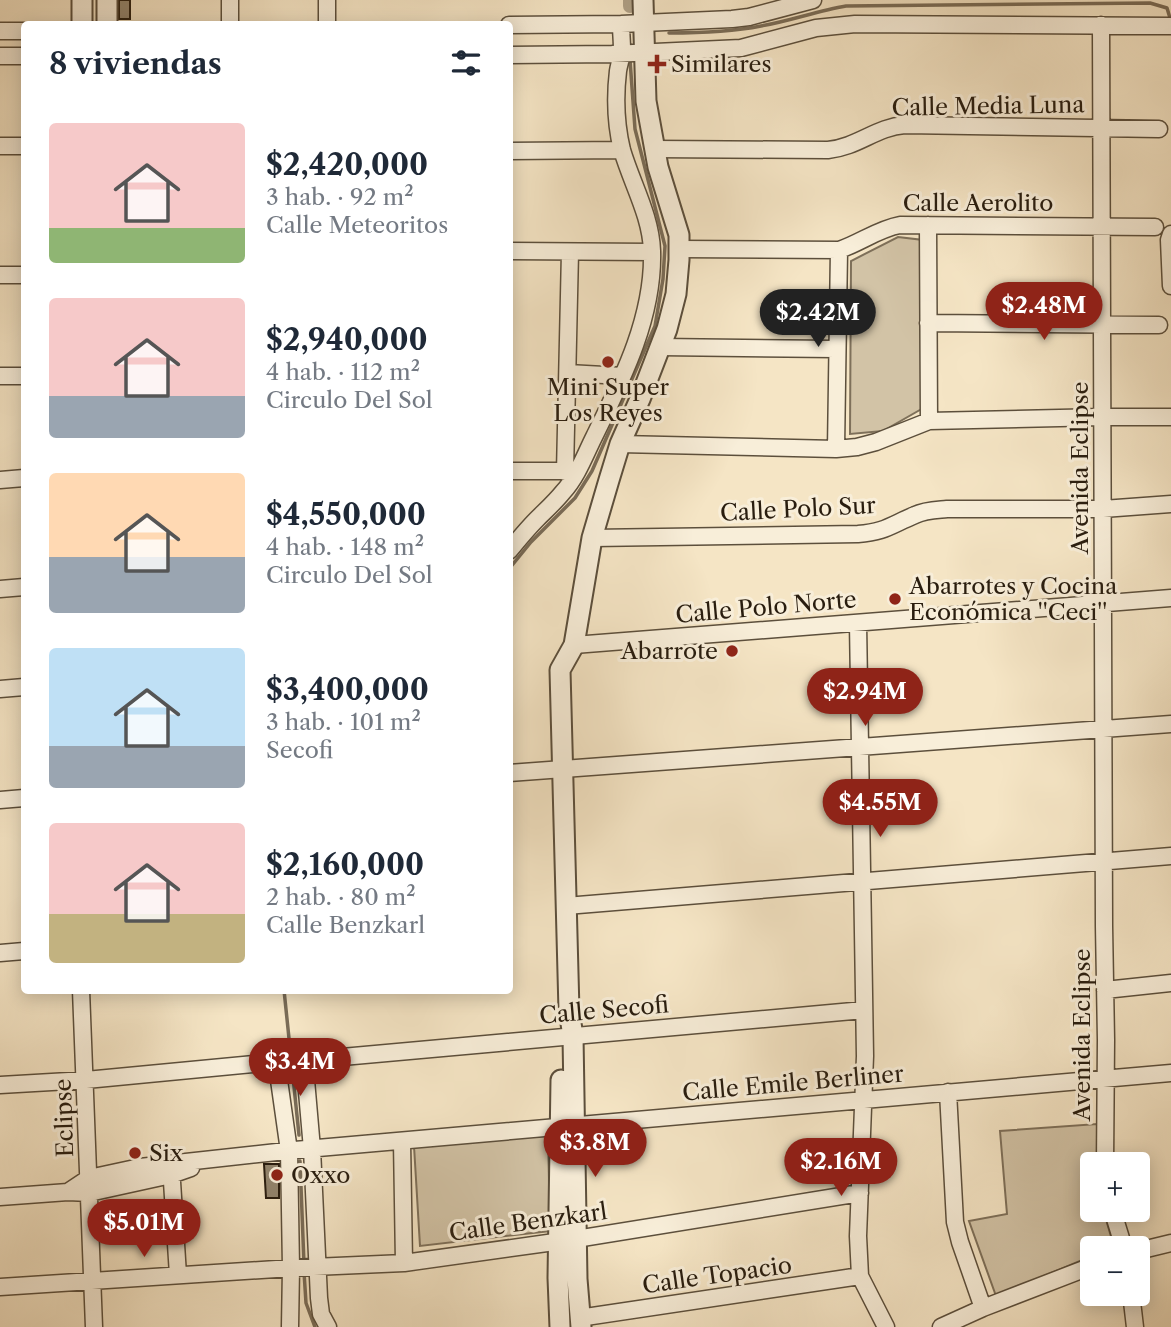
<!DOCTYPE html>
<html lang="es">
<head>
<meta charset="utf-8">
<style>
  body { margin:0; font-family:"Libre Caslon Text",serif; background:#f2f2f3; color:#1f2937; height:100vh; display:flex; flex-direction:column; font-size:26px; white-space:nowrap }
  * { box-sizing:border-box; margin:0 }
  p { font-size:23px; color:#747a83 }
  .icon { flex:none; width:38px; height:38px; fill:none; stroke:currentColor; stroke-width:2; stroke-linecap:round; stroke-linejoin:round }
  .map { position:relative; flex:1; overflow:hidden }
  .panel { position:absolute; left:21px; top:21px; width:492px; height:973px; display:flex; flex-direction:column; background:#fff; border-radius:7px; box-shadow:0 4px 18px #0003 }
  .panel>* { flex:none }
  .controls { position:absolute; left:1080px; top:1152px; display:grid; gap:14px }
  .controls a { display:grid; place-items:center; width:70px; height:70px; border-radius:7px; background:#fff; box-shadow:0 4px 18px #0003; font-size:35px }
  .price { position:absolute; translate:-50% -60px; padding:0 16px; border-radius:24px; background:#8f2418; color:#fff; font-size:23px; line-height:46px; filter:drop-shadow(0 2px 4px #0008) }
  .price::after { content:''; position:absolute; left:50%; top:42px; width:21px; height:16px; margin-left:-10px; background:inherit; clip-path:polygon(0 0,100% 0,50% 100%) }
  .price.on { background:#222; color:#fff }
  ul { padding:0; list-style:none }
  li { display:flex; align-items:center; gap:21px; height:175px; padding:0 28px }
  li span { display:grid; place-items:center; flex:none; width:196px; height:140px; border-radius:7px; color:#555 }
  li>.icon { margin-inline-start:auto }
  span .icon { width:84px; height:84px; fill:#fffc; stroke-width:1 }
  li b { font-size:30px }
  h2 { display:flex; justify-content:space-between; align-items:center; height:84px; padding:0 28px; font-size:30px }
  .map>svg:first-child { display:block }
  .green { fill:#d2c3a6; stroke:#7e705a; stroke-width:2 }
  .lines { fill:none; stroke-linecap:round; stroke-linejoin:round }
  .stream { stroke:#7a6c57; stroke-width:3.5 }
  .canal { stroke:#b0a187; stroke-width:14 }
  .building { fill:#93856e; stroke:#291d0f; stroke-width:2 }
  .minor-casing { stroke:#5c4f3c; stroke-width:19 }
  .tertiary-casing { stroke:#5c4f3c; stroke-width:23 }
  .minor { stroke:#f8eed9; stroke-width:16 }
  .tertiary { stroke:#f8eed9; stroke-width:19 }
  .poi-dot { fill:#8f2418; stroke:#f8eed9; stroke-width:2.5 }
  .labels { text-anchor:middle; stroke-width:6; stroke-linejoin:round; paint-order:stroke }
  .poi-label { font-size:23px; fill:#291d0f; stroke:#f8eed9; text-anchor:start }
  .street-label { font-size:23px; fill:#291d0f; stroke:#f8eed9 }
</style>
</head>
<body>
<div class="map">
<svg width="1171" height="1327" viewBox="0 0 1171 1327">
  <rect width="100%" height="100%" fill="#f5e5c5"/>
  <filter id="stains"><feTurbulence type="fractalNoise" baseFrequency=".00286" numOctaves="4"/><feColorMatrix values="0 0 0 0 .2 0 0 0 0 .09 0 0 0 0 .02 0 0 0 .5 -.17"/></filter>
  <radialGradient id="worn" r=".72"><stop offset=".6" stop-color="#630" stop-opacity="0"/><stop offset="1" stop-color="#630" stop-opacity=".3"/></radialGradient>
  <!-- green -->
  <path class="green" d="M898,237L923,240L925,407L883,431L850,434L851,261Z
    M1097,1124L1099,1164H1092V1209H1103L1114,1247L1092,1248V1256L996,1296L969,1221L1007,1214L1000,1131Z
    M548,1134L550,1231L420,1246L414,1146Z"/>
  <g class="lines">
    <!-- stream -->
    <path class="stream" d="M669,33C700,33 731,32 761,26C790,21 817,11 846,6L1150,3L1167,8L1170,18
      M509,569L531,542L575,498L592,471L655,326L663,279L665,246L635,129L630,60
      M284,990L299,1135
      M300,1161L304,1264
      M304,1272L306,1303L315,1327"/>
    <!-- canal -->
    <path class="canal" d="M630,0V6"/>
  </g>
  <!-- building -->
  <path class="building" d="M119,0H130V19H119Z
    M264,1164H279V1198H266Z"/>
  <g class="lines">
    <!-- minor casing -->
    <g class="minor-casing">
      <path id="minor" d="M230,0V24
        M327,0V24
        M509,25L621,24L732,19L749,17L813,0
        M1101,25L1104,926L1106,1040L1105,1164
        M0,31H24
        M509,55L612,54L741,48L816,28L855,24L1171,26
        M0,56H24
        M0,146H24
        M654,149L828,150C858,147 876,127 905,125L1159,129
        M509,151L622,150
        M928,225L929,421
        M1171,234L1169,240L1171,286
        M680,249L839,250C860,243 878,229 900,225L1155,227
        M509,251L652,252
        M0,275H24
        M928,323L1159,325
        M660,347L836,349
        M568,373L622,376
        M0,376H24
        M620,444L836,449L857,447L876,442L929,421L1103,417H1171
        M836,449L839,250
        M509,471H573
        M565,472L570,252
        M0,480L24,478
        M592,538L858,534C885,532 891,525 915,515C925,510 937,510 947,509H1103L1171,504
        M509,551C518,540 527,529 537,519C546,510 555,502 563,492C577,477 585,455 594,437C622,380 654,317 652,251C651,216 632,184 622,150C616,125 615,96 618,71C619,64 622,57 622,50C622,41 621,32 621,24
        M0,589L24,587
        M858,623L865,1056L858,1236L860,1276L886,1327
        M574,645L1171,598
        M0,689L24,687
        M509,773L1171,724
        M0,800L24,798
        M566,906L1171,856
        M0,953L24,951
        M81,990L94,1327
        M1105,990L1171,983
        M0,1085L86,1080L264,1063C271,1065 275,1066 278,1073L289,1151L291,1268L290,1327
        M948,1092L955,1222L960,1242L983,1308
        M402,1141L404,1263
        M171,1166L178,1275
        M68,1192L89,1178L140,1167L295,1150L1171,1073
        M0,1197L68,1192L89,1193L171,1175L191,1168
        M1112,1209L1124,1248
        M1138,1251L1171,1243
        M0,1287L291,1268L404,1263L576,1239L860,1193
        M1131,1293L1135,1327
        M579,1318L860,1276
        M328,1327L321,1314L319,1298L312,1149L306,1080C307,1068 307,1062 320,1059L864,1010
        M941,1327L983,1308L1092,1266"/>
    </g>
    <!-- tertiary casing -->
    <g class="tertiary-casing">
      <path id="tertiary" d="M107,0V24
        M82,24V0
        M560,1327L558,1278L561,1080
        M581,1327L577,1279L573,1036L569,1011L560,670L574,645L592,538L609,480L620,444L640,399L667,329L676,294L679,260V235L658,167L646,101L643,0"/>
    </g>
    <!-- minor -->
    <use href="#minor" class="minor"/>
    <!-- tertiary -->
    <use href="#tertiary" class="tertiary"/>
  </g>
  <!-- markers -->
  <g class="poi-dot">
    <path d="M653.5 53.5h7v7h7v7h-7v7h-7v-7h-7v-7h7z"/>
    <circle cx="608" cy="362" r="7"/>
    <circle cx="895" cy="599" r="7"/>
    <circle cx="732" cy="651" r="7"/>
    <circle cx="135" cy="1153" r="7"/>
    <circle cx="277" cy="1175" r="7"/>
  </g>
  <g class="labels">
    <!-- poi labels -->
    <g class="poi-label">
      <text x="671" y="72">Similares</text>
      <text x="608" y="395" text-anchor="middle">Mini Super<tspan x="608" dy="26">Los Reyes</tspan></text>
      <text x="909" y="594">Abarrotes y Cocina<tspan x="909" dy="26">Económica ''Ceci''</tspan></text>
      <text x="718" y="659" text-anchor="end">Abarrote</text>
      <text x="149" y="1161">Six</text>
      <text x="291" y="1183">Oxxo</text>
    </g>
    <!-- street labels -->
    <g class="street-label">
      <text transform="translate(988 106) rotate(-1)" y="8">Calle Media Luna</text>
      <text x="978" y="211">Calle Aerolito</text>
      <text transform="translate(1080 468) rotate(-90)" y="8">Avenida Eclipse</text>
      <text transform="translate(798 509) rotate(-3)" y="8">Calle Polo Sur</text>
      <text transform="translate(766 607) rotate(-5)" y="8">Calle Polo Norte</text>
      <text transform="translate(604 1010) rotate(-5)" y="8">Calle Secofi</text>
      <text transform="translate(1082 1035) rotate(-90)" y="8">Avenida Eclipse</text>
      <text transform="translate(793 1083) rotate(-5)" y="8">Calle Emile Berliner</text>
      <text transform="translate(64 1118) rotate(-92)" y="8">Eclipse</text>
      <text transform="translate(528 1222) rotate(-8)" y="8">Calle Benzkarl</text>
      <text transform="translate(717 1275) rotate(-8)" y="8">Calle Topacio</text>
    </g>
  </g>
  <rect width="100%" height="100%" filter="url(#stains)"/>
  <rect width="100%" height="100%" fill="url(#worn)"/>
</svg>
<div class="controls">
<a>+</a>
<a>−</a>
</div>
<b class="price" style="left:1044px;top:342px">$2.48M</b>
<b class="price on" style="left:818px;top:349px">$2.42M</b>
<b class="price" style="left:865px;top:728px">$2.94M</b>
<b class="price" style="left:880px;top:839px">$4.55M</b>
<b class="price" style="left:300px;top:1098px">$3.4M</b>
<b class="price" style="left:595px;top:1179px">$3.8M</b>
<b class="price" style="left:841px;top:1198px">$2.16M</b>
<b class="price" style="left:144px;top:1259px">$5.01M</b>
<section class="panel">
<h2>8 viviendas<svg class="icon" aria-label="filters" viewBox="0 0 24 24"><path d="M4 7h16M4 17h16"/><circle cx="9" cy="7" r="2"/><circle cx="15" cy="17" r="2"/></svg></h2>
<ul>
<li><span style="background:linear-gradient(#f6c9c9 75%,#8fb573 0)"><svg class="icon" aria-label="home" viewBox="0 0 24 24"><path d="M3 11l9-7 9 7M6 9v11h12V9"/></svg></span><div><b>$2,420,000</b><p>3 hab. · 92 m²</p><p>Calle Meteoritos</p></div></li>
<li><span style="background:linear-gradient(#f6c9c9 70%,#9aa5b1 0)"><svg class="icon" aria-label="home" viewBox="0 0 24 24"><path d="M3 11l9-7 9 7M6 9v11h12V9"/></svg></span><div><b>$2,940,000</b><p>4 hab. · 112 m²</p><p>Circulo Del Sol</p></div></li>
<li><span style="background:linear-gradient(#ffd9b3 60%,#9aa5b1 0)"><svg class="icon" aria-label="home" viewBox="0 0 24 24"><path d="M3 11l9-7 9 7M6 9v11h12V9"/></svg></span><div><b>$4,550,000</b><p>4 hab. · 148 m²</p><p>Circulo Del Sol</p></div></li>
<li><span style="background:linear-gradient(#bfe0f5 70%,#9aa5b1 0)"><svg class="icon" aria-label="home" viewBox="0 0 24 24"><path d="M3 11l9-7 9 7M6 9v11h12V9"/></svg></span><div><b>$3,400,000</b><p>3 hab. · 101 m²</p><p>Secofi</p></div></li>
<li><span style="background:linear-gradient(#f6c9c9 65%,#c2b280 0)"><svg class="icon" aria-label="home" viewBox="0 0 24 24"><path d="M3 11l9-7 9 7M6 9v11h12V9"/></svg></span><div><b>$2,160,000</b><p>2 hab. · 80 m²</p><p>Calle Benzkarl</p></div></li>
</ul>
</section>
</div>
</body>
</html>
